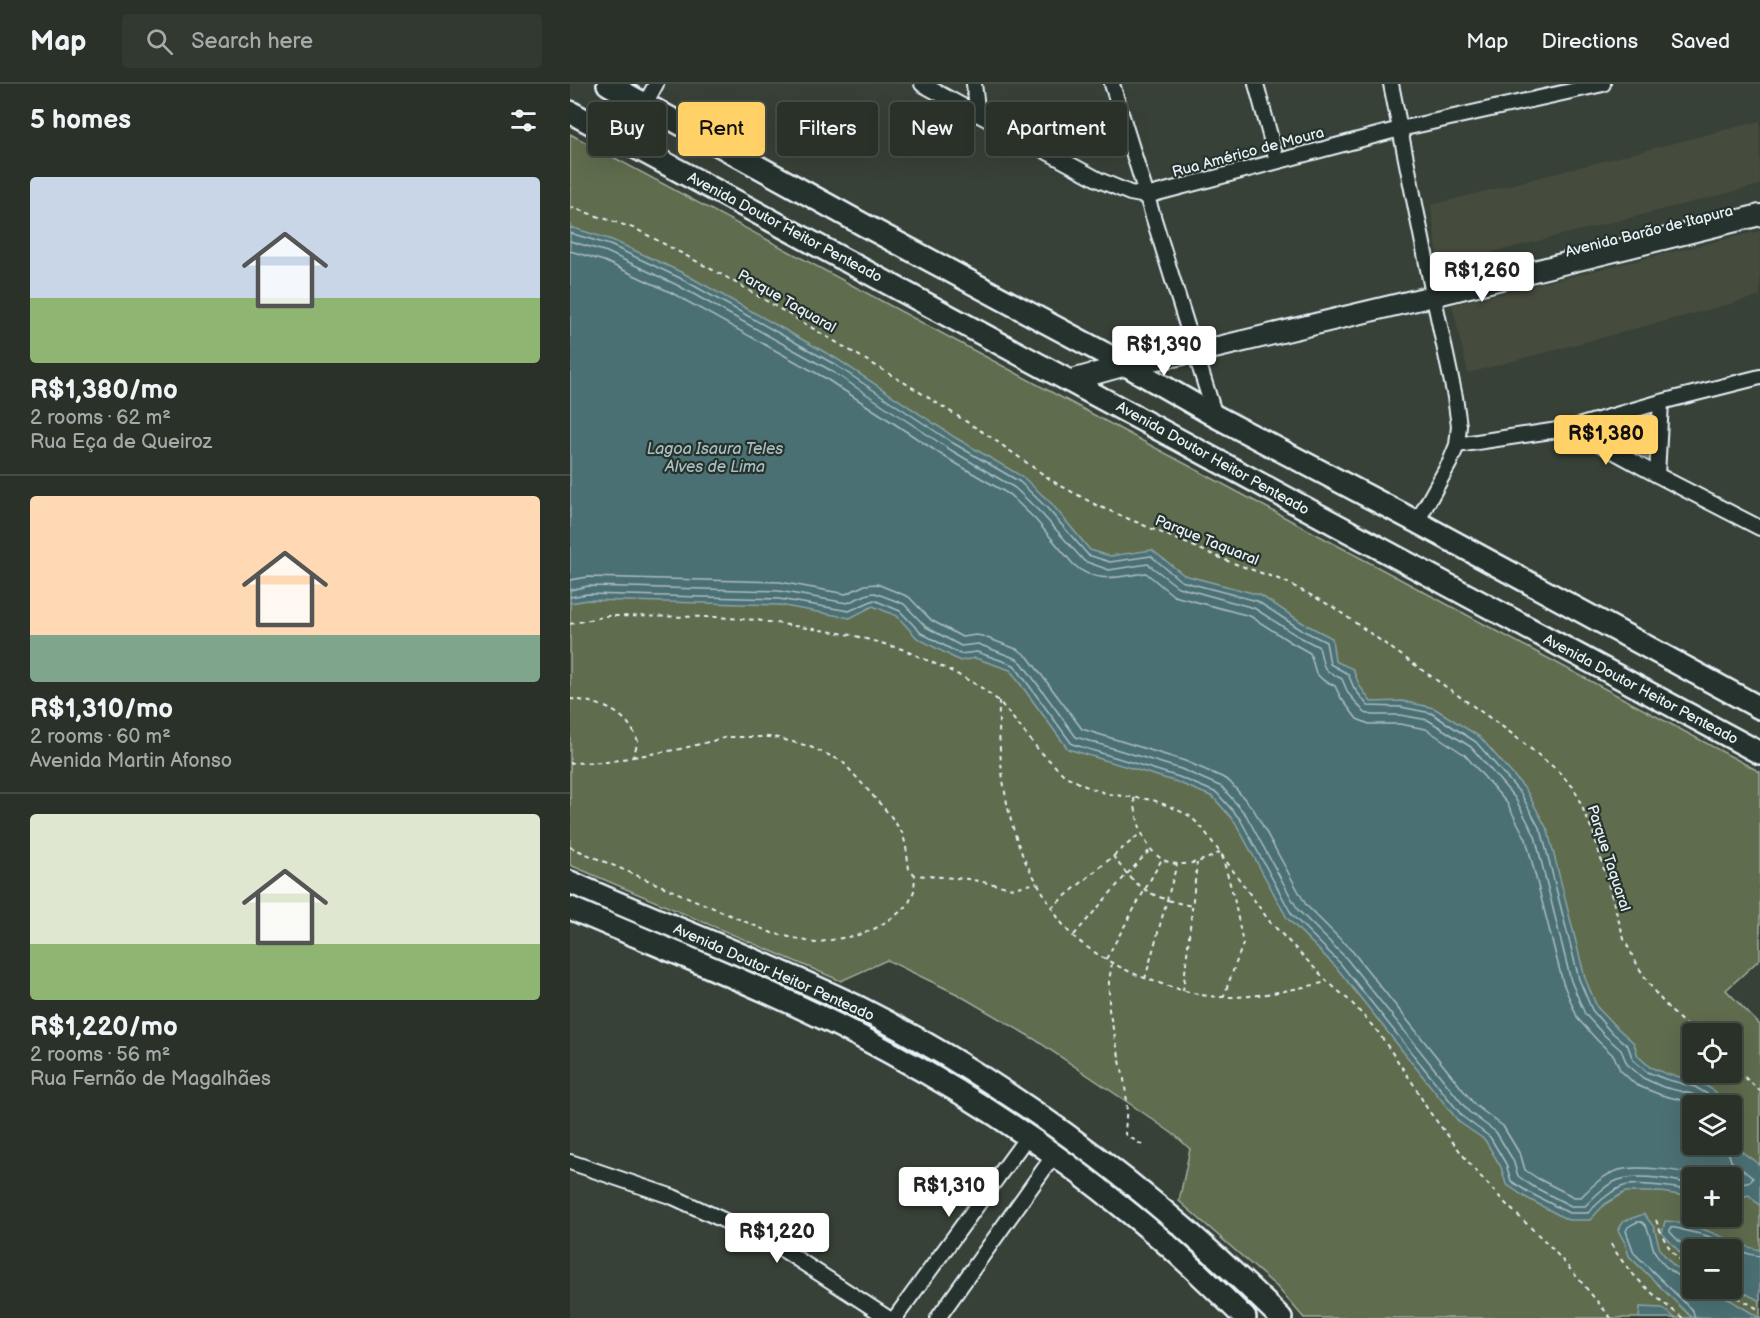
<!DOCTYPE html>
<html lang="en">
<head>
<meta charset="utf-8">
<style>
  body { margin:0; font-family:"Balsamiq Sans",sans-serif; background:#323931; color:#f1f3f6; height:100vh; display:flex; flex-direction:column; font-size:22px; white-space:nowrap }
  * { box-sizing:border-box; margin:0 }
  p { font-size:20px; color:#a5a9a8 }
  .icon { flex:none; width:33px; height:33px; fill:none; stroke:currentColor; stroke-width:2; stroke-linecap:round; stroke-linejoin:round }
  .map { position:relative; flex:1; overflow:hidden }
  .panel { display:flex; flex-direction:column; background:#2a3129; width:570px }
  .panel>* { flex:none }
  .banner { position:absolute; left:18px; top:18px; width:570px; height:54px; display:flex; gap:12px }
  .tools { position:absolute; left:1112px; top:939px; display:grid; gap:12px }
  .tools a { display:grid; place-items:center; width:60px; height:60px; border-radius:6px; background:#2a3129; box-shadow:0 6px 24px #0002,0 0 0 2px #464c46; font-size:30px }
  .price { position:absolute; translate:-50% -51px; padding:0 14px; border-radius:6px; background:#fff; color:#222; font-size:20px; line-height:39px; filter:drop-shadow(0 2px 3px #0008) }
  .price::after { content:''; position:absolute; left:50%; top:36px; width:18px; height:14px; margin-left:-9px; background:inherit; clip-path:polygon(0 0,100% 0,50% 100%) }
  .price.selected { background:#ffd166; color:#111 }
  ul { padding:0; list-style:none }
  li { display:grid; align-content:center; gap:12px; height:318px; padding:0 30px }
  li+li { border-top:2px solid #464c46 }
  li span { display:grid; place-items:center; height:186px; border-radius:6px; color:#555 }
  li>.icon { margin-inline-start:auto }
  span .icon { width:108px; height:108px; fill:#fffc; stroke-width:1 }
  li b { font-size:26px }
  h2 { display:flex; justify-content:space-between; align-items:center; height:72px; padding:0 30px; font-size:26px }
  .pill { padding:0 21px; border-radius:6px; background:#2a3129; box-shadow:0 6px 24px #0002,0 0 0 2px #464c46; font-size:21px; line-height:54px }
  .pill.selected { background:#ffd166; color:#111 }
  header { display:flex; align-items:center; gap:36px; box-sizing:border-box; height:84px; padding:0 30px; background:#2a3129; border-bottom:2px solid #464c46 }
  header strong { font-size:28px }
  nav { display:flex; gap:33px; margin-inline-start:auto; font-size:21px }
  .search { width:420px; height:54px; background:#323931; display:flex; align-items:center; gap:15px; box-sizing:border-box; padding:0 21px; border-radius:6px; color:#a5a9a8; font-size:22px }
  main { display:flex; flex:1; min-height:0 }
  .map>svg:first-child { display:block }
  .built { fill:#454b3e }
  .green { fill:#5f6c4e; stroke:#a4aea3; stroke-width:1.5; fill-rule:evenodd }
  .water { fill:#4c6f73; stroke:#8aa3a8; stroke-width:1.5 }
  .lines { fill:none; stroke-linecap:round; stroke-linejoin:round }
  .shore { stroke:#aabdc3; stroke-width:1.5 }
  .minor-casing { stroke:#e8f1f8; stroke-width:18 }
  .secondary-casing { stroke:#e8f1f8; stroke-width:24 }
  .primary-casing { stroke:#e8f1f8; stroke-width:26 }
  .path { stroke:#e8f1f8; stroke-width:2; stroke-dasharray:4.5 4.5; stroke-linecap:butt }
  .minor { stroke:#26332d; stroke-width:14 }
  .secondary { stroke:#26332d; stroke-width:20 }
  .primary { stroke:#26332d; stroke-width:21 }
  .labels { text-anchor:middle; stroke-width:4.5; stroke-linejoin:round; paint-order:stroke }
  .street-label { font-size:15px; fill:#e8f1f8; stroke:#26332d }
  .water-label { font-size:16px; font-style:italic; fill:#aabdc3; stroke:#26332d }
</style>
</head>
<body>
<header>
<strong>Map</strong>
<div class="search"><svg class="icon" aria-label="search" viewBox="0 0 24 24"><circle cx="10" cy="10" r="6"/><path d="M15 15l6 6"/></svg>Search here</div>
<nav><a>Map</a><a>Directions</a><a>Saved</a></nav>
</header>
<main>
<section class="panel">
<h2>5 homes<svg class="icon" aria-label="filters" viewBox="0 0 24 24"><path d="M4 7h16M4 17h16"/><circle cx="9" cy="7" r="2"/><circle cx="15" cy="17" r="2"/></svg></h2>
<ul>
<li><span style="background:linear-gradient(#c9d6e8 65%,#8fb573 0)"><svg class="icon" aria-label="home" viewBox="0 0 24 24"><path d="M3 11l9-7 9 7M6 9v11h12V9"/></svg></span><div><b>R$1,380/mo</b><p>2 rooms · 62 m²</p><p>Rua Eça de Queiroz</p></div></li>
<li><span style="background:linear-gradient(#ffd9b3 75%,#7fa58c 0)"><svg class="icon" aria-label="home" viewBox="0 0 24 24"><path d="M3 11l9-7 9 7M6 9v11h12V9"/></svg></span><div><b>R$1,310/mo</b><p>2 rooms · 60 m²</p><p>Avenida Martin Afonso</p></div></li>
<li><span style="background:linear-gradient(#dfe7d0 70%,#8fb573 0)"><svg class="icon" aria-label="home" viewBox="0 0 24 24"><path d="M3 11l9-7 9 7M6 9v11h12V9"/></svg></span><div><b>R$1,220/mo</b><p>2 rooms · 56 m²</p><p>Rua Fernão de Magalhães</p></div></li>
</ul>
</section>
<div class="map">
<svg width="1190" height="1234" viewBox="0 0 1190 1234">
  <rect width="100%" height="100%" fill="#384137"/>
  <filter id="ink" filterUnits="userSpaceOnUse"><feTurbulence type="fractalNoise" baseFrequency=".0167" numOctaves="2"/><feDisplacementMap in="SourceGraphic" scale="12" xChannelSelector="R" yChannelSelector="G"/><feConvolveMatrix kernelMatrix="1 2 1 2 8 2 1 2 1" color-interpolation-filters="sRGB"/></filter>
  <g filter="url(#ink)">
    <!-- built -->
    <path class="built" d="M1190,37V101L869,182L861,121Z
      M1190,147V212L898,289L882,221Z"/>
    <!-- green -->
    <path class="green" d="M0,50L1190,688V875L1156,906L1190,941V1234H734L707,1203L609,1117L620,1065L606,1052L572,1028L464,955L387,910L317,876L271,897L0,781ZM1122,950H1161V988H1122ZM1122,1022H1161V1060H1122ZM1122,1094H1161V1132H1122ZM1122,1166H1161V1204H1122Z
      M1085,329V378L1025,345Z"/>
    <!-- water -->
    <path class="water" d="M0,143L42,156L113,189L267,275L386,354L453,393L481,419L520,466L540,472L582,466L614,491L690,511L733,539L762,554L765,577L783,585L789,601L801,618L832,617L864,624L910,653L956,706L978,747L1015,894L1027,923L1044,941L1064,959L1068,972L1080,983L1097,990L1128,997L1146,1008L1145,1021L1122,1022V1060H1161V1040L1165,1041L1172,1068L1190,1081V1122L1179,1111L1161,1116V1094H1122V1113L1091,1108H1055L1035,1120L1020,1136H998L955,1113L936,1100L931,1083L915,1056L889,1038L766,883L717,834L665,738L643,713L607,698L498,665L440,586L405,574L390,577L347,554L327,532L303,522L280,534L209,521L17,516L0,519Z
      M1074,1130L1084,1143L1090,1166L1096,1173L1104,1182L1122,1192V1204L1142,1205L1190,1234L1121,1233L1059,1172L1055,1159L1048,1146L1054,1137Z
      M1095,1137C1105,1137 1110,1140 1119,1141C1144,1147 1165,1161 1190,1166V1217L1161,1202V1166H1122V1179L1116,1175L1092,1149Z
      M1070,1223L1092,1224L1105,1234H1069Z"/>
    <g class="lines">
      <!-- shore -->
      <path class="shore" d="M0,149L40,161L110,194L264,280L383,359L450,398L477,424L518,471L540,478L581,472L611,497L687,517L730,545L756,558L760,580L778,590L784,604L798,622L831,623L861,629L906,658L951,710L972,749L1009,895L1022,926L1039,946L1058,962L1063,976L1077,988L1095,995L1125,1003L1139,1011L1140,1022
        M0,157L37,168L107,201L260,286L379,365L445,404L471,429L514,477L539,486L578,480L608,503L684,524L726,551L749,563C755,586 750,584 772,595L778,609L795,629L802,631H830L858,636L901,663L945,714L965,752L1001,897L1015,930L1034,951L1051,966L1057,980L1073,994L1093,1003L1122,1010L1131,1015L1132,1022
        M0,167L34,177L102,209L255,294L375,373L440,411L465,435L503,480C525,501 550,492 576,489L604,512L680,532L722,559L740,569L746,589L753,596L765,602L771,614L787,635L799,640H830L856,645L895,671L937,719L956,755L993,899L1008,935L1028,957L1044,972L1050,986L1066,1001L1091,1011L1119,1018L1123,1022
        M0,496L18,493L210,498L276,510L295,501L307,500L339,513L361,536L392,553L406,551L412,552L449,566L458,573L512,645L615,677L652,693L660,698L684,726L736,821L783,868L905,1021L933,1042L951,1072L955,1086L967,1094L1004,1113H1011C1021,1103 1034,1090 1049,1086C1066,1081 1115,1086 1132,1094
        M0,506L18,502L209,507L277,519L298,510L305,509L334,520L356,543L391,562L408,560L447,575L452,579L506,653L611,685L652,703L676,731L728,826L776,874L899,1028L926,1048L943,1076L948,1092L962,1102L1001,1122H1015C1025,1112 1038,1098 1052,1095C1073,1090 1102,1096 1122,1100
        M0,513L17,510L209,515L279,527L304,516L330,527L351,549L390,570L407,568L444,581L502,660L609,693L647,709L670,735L722,831L770,879L893,1033L920,1053L936,1080L941,1097L958,1108L999,1129H1018C1028,1119 1038,1109 1051,1103C1066,1097 1106,1104 1122,1107
        M1156,1060L1161,1077L1183,1094L1181,1097L1161,1102
        M1122,1171L1100,1148V1144C1106,1143 1108,1145 1114,1146C1121,1149 1129,1149 1137,1152C1155,1159 1170,1170 1190,1172
        M1122,1197C1108,1195 1091,1181 1085,1168C1081,1162 1080,1141 1071,1138C1068,1137 1061,1141 1058,1143L1056,1147L1064,1169L1123,1227L1125,1234"/>
      <!-- minor casing -->
      <g class="minor-casing">
        <path id="minor" d="M352,0L529,96L560,109L576,112L830,45L1033,0
          M404,0L408,31
          M542,0L645,332
          M686,0L707,77
          M821,0L861,200L885,313L889,342L887,361L880,378L847,438
          M75,20L86,0
          M1001,344L1087,391L1190,444
          M887,361L1001,344L1091,318L1190,293
          M1087,391L1091,318
          M0,1078L103,1113L201,1158L318,1234
          M325,1234L457,1053
          M368,1234L484,1071"/>
      </g>
      <!-- secondary casing -->
      <g class="secondary-casing">
        <path id="secondary" d="M502,296L556,281L640,265L863,212L1190,131"/>
      </g>
      <!-- primary casing -->
      <g class="primary-casing">
        <path id="primary" d="M38,0L294,141L556,281L645,332L847,438L1190,624
          M0,28C398,240 794,455 1190,669
          M0,798C95,841 194,877 288,923C445,1002 586,1110 711,1234
          M0,824C107,870 217,912 319,968C403,1013 484,1067 557,1127C599,1160 637,1197 675,1234"/>
      </g>
      <!-- path -->
      <path class="path" d="M0,123L66,145L156,193L340,302L419,352L484,398L526,421L660,478L714,497L763,523L937,646L986,685L1004,704L1024,751L1054,855L1069,884L1084,907L1100,926L1125,950
        M0,540L37,532L146,533L186,536L282,551L332,565L381,587L409,602L429,617L467,664L494,691L515,702L538,710L583,716L601,723L620,732L633,745L700,838L757,897L781,918L808,948L844,1001L858,1026L903,1084L937,1121L979,1161L1007,1193L1041,1234
        M0,615C18,616 43,623 55,636C61,642 65,650 68,657L63,673L37,678L0,679
        M429,617C428,670 433,727 455,777C460,786 465,795 471,805C480,821 490,840 504,853C529,874 560,890 592,900C611,906 633,913 653,913C686,914 725,905 757,898
        M63,673L110,665L158,653H204L238,662L272,677L320,731L333,750L336,763L339,785L345,791L398,795L443,804L467,799
        M564,714C570,769 595,798 651,768L664,814L673,860L653,914
        M0,763L202,849L245,859L288,851L306,844L325,832L338,821L344,807L345,791
        M543,772C567,806 583,814 622,822
        M481,824L571,749
        M504,851L556,791L580,766
        M536,875L592,775
        M542,879L539,897V926L554,995L557,1018L555,1050L572,1061
        M575,895L607,780
        M613,907L627,779
        M1161,981L1190,1007
        M1086,1136C1095,1160 1101,1170 1122,1185
        M1041,1160C1059,1191 1085,1213 1113,1234
        M1152,1204L1190,1226"/>
      <!-- minor -->
      <use href="#minor" class="minor"/>
      <!-- secondary -->
      <use href="#secondary" class="secondary"/>
      <!-- primary -->
      <use href="#primary" class="primary"/>
    </g>
  </g>
  <g class="labels">
    <!-- street labels -->
    <g class="street-label">
      <text transform="translate(678 68) rotate(-15)" y="5">Rua Américo de Moura</text>
      <text transform="translate(215 143) rotate(28)" y="5">Avenida Doutor Heitor Penteado</text>
      <text transform="translate(1079 147) rotate(-14)" y="5">Avenida Barão de Itapura</text>
      <text transform="translate(217 217) rotate(30)" y="5">Parque Taquaral</text>
      <text transform="translate(643 374) rotate(29)" y="5">Avenida Doutor Heitor Penteado</text>
      <text transform="translate(637 456) rotate(22)" y="5">Parque Taquaral</text>
      <text transform="translate(1071 605) rotate(28)" y="5">Avenida Doutor Heitor Penteado</text>
      <text transform="translate(1039 774) rotate(72)" y="5">Parque Taquaral</text>
      <text transform="translate(204 888) rotate(24)" y="5">Avenida Doutor Heitor Penteado</text>
    </g>
    <!-- water labels -->
    <g class="water-label">
      <text x="145" y="370">Lagoa Isaura Teles<tspan x="145" dy="18">Alves de Lima</tspan></text>
    </g>
  </g>
</svg>
<div class="tools">
<a><svg class="icon" aria-label="locate" viewBox="0 0 24 24"><circle cx="12" cy="12" r="6"/><path d="M12 2v4M12 18v4M2 12h4M18 12h4"/></svg></a>
<a><svg class="icon" aria-label="layers" viewBox="0 0 24 24"><path d="M12 4l9 5-9 5-9-5zM3 14l9 5 9-5"/></svg></a>
<a>+</a>
<a>−</a>
</div>
<b class="price" style="left:912px;top:219px">R$1,260</b>
<b class="price" style="left:594px;top:293px">R$1,390</b>
<b class="price selected" style="left:1036px;top:382px">R$1,380</b>
<b class="price" style="left:379px;top:1134px">R$1,310</b>
<b class="price" style="left:207px;top:1180px">R$1,220</b>
<div class="banner">
<a class="pill">Buy</a>
<a class="pill selected">Rent</a>
<a class="pill">Filters</a>
<a class="pill">New</a>
<a class="pill">Apartment</a>
</div>
</div>
</main>
</body>
</html>
